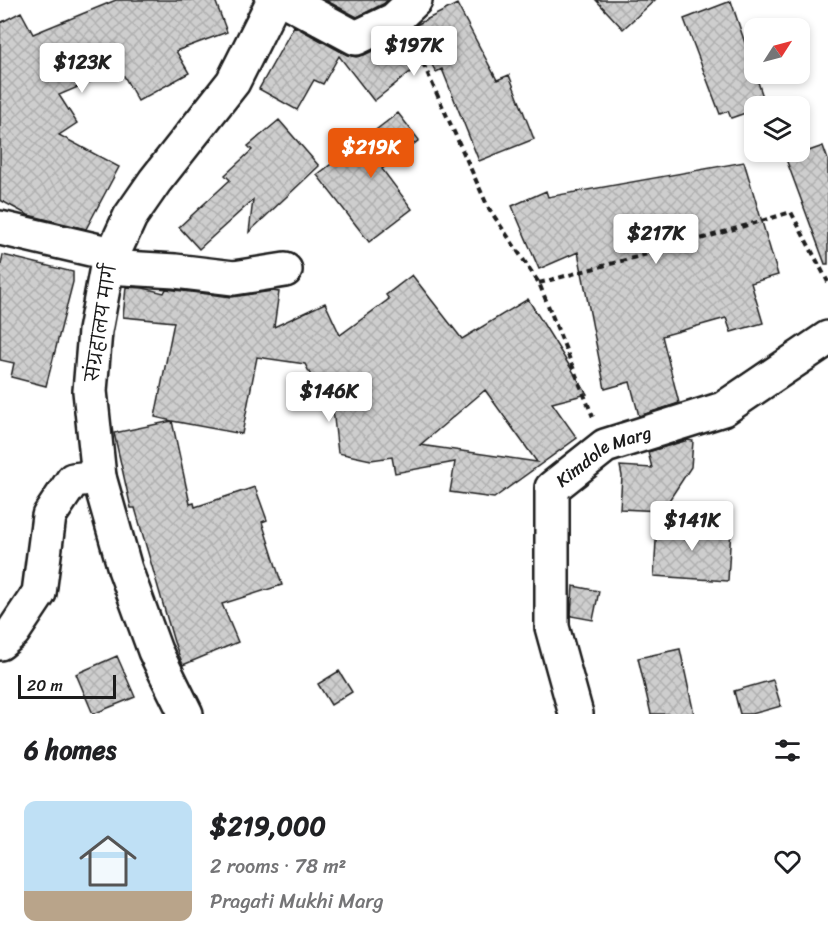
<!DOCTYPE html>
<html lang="en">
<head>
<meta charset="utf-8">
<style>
  body { margin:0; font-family:Sriracha,"Playpen Sans Deva",sans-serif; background:#f2f2f2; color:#202124; height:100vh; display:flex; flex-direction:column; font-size:22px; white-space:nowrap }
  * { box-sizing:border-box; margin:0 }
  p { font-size:20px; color:#757577 }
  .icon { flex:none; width:33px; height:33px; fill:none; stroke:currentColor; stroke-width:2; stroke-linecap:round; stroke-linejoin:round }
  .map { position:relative; height:714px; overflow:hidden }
  .details { display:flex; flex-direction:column; background:#fff; flex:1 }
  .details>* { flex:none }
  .needle { width:39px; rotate:54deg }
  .controls { position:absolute; left:744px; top:18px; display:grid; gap:12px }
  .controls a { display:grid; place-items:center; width:66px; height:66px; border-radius:12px; background:#fff; box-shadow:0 3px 9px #0003; font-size:30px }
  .scale { position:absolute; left:18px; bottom:15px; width:98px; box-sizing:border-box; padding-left:6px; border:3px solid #1c1c1c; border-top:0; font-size:16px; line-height:21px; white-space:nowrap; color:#1c1c1c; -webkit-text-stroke:4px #fff; paint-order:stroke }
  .price { position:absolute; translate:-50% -51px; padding:0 14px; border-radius:6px; background:#fff; color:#222; font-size:20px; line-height:39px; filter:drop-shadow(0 2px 3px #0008) }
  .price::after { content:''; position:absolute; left:50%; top:36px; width:18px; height:14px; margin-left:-9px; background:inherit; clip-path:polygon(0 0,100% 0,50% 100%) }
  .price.on { background:#ea580c; color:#fff }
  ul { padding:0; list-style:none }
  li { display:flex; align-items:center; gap:18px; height:150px; padding:0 24px }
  li span { display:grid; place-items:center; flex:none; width:168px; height:120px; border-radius:12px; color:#555 }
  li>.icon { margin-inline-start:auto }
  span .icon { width:72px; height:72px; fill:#fffc; stroke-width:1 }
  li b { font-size:26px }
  h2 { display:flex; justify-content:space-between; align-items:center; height:72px; padding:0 24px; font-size:26px }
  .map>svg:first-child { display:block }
  .building { fill:url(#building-cross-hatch); stroke:#1c1c1c; stroke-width:1.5; fill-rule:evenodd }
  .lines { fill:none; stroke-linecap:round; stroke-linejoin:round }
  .minor-casing { stroke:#1c1c1c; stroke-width:38 }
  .major-casing { stroke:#1c1c1c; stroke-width:38 }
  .path { stroke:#1c1c1c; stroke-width:4; stroke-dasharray:6 4.5; stroke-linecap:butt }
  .minor { stroke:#fff; stroke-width:33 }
  .major { stroke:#fff; stroke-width:33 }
  .labels { text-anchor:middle; stroke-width:4.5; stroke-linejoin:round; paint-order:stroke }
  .street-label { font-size:18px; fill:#1c1c1c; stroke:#fff }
</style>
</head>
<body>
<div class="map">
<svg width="828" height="714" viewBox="0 0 828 714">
  <defs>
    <pattern id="building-cross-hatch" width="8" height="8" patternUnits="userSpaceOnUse" patternTransform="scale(1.5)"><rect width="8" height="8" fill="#cecece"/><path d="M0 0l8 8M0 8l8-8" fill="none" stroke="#b0b0b0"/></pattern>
  </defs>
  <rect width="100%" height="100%" fill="#fff"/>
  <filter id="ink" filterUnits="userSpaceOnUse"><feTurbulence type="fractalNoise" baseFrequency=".0167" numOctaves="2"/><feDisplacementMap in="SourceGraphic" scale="12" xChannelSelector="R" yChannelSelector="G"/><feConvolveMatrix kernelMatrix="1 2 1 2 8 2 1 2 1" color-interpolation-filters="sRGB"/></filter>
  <g filter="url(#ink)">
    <!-- building -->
    <path class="building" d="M116,0H215L227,32L176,51L189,73L138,101L120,69L59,95L77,123L59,135L119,167L86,229L28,215L0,200V23L21,12L33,34Z
      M325,0H388L383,4L357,17Z
      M596,0H655L623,29Z
      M731,1L766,106H754V110L731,118L728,111L720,114L684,19Z
      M457,4L497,80L509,75L534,139L479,161L442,69L436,72L428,58L374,101L339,56L323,84L314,80L297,110L259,89L294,26L347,55L356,57L364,55L402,37L416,25Z
      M398,113L419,140L382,169L412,209L369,242L317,175Z
      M279,120L319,166L249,232L253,200L199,249L179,227L230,180L225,175L252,150L248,146Z
      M823,146L828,160V264H825L786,159Z
      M744,162L778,275L751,283L763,323L731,332L726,318L662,336L679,403L639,416L630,382L605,389L578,252L539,269L512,206L546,191L548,197Z
      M3,255L73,272V282L46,386L11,377L14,363L0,360V269Z
      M412,275L462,339L528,299L587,394L552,403L577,438L494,498L450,492L455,462L395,473L392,457L371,460L338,453L329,375L314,382L305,364L257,357L242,434L172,421L190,504L194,503L195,507L255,487L267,520L262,522L282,585L222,604L238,642L183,665L174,642L135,508H131L114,433L172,421L155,417L174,322L123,317L126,287L143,288L164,293L166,289L232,297L272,291L279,292L274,327L325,303L340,335L389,299L386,295ZM485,390L537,462L420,445Z
      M688,440L693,441L691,467L662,511L620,509L622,476L620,466L652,468L648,452Z
      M657,523L731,528L728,581L654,576Z
      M573,586L599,591L593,620L571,616Z
      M680,649L694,714H651L638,658Z
      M117,656L135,697L93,714L76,674Z
      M339,671L352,692L331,705L318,684Z
      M773,680L781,706L752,714H740L734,691Z"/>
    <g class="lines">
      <!-- minor casing -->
      <g class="minor-casing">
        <g id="minor">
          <path d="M285,0L356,38L394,20L415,0"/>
          <path d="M0,228L112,254"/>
          <path d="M107,267L175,271L234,278L285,270"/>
          <path d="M0,643L13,632L39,593L49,516L73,480L99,477"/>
          <path id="s1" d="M576,714L552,627V488L605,446L723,409L828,338"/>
        </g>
      </g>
      <!-- major casing -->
      <g class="major-casing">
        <path id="major" d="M186,714L155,651L125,569L99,477L90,391L95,331L107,267L130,217L155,181L233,82L274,0"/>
      </g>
      <!-- path -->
      <path class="path" d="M413,45L417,50L488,207L539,283L593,417
        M539,283L670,248L791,212L828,282"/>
      <!-- minor -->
      <use href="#minor" class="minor"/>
      <!-- major -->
      <use href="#major" class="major"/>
    </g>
  </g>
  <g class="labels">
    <!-- street labels -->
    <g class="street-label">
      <text transform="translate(101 323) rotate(-81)" y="6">संग्रहालय मार्ग</text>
      <text dy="6" stroke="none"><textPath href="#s1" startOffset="291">Kimdole Marg</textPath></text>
    </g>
  </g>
</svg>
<div class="controls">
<a><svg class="needle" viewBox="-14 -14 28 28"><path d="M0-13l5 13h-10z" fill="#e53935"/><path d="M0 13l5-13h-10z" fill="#757577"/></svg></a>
<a><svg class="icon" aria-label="layers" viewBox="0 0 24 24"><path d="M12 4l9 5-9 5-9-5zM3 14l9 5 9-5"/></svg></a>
</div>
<div class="scale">20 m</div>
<b class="price" style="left:414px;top:77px">$197K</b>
<b class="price" style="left:82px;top:94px">$123K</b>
<b class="price on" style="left:371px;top:179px">$219K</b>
<b class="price" style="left:656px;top:265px">$217K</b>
<b class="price" style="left:329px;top:423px">$146K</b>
<b class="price" style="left:692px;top:552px">$141K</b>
</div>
<section class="details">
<h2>6 homes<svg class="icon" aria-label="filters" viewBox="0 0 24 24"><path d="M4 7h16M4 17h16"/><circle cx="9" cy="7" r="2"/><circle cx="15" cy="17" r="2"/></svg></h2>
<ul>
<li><span style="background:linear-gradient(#bfe0f5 75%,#b9a48a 0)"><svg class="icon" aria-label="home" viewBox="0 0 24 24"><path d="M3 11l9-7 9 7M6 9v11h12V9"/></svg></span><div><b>$219,000</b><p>2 rooms · 78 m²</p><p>Pragati Mukhi Marg</p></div><svg class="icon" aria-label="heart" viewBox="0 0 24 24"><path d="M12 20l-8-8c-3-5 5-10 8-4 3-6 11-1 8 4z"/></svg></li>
</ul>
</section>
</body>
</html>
